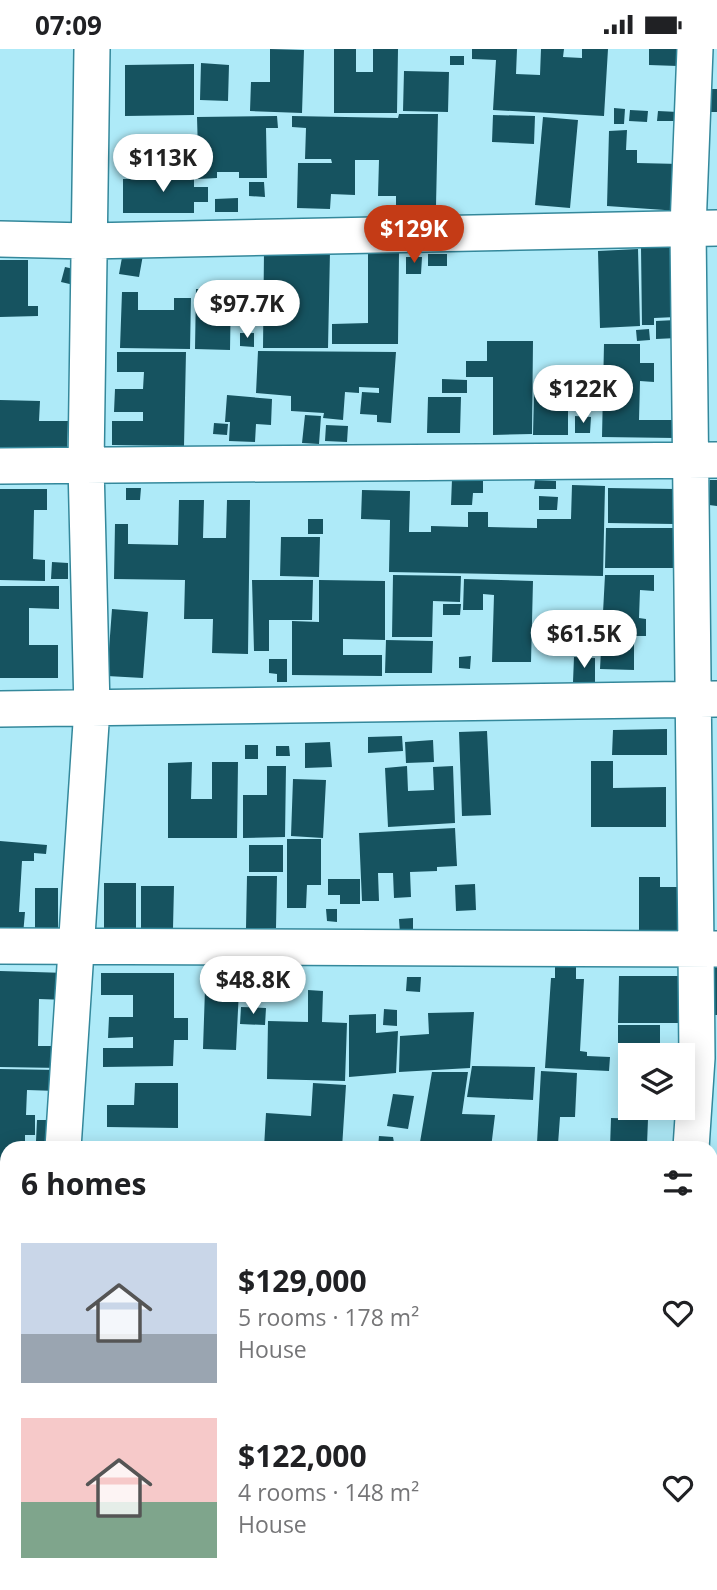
<!DOCTYPE html>
<html lang="en">
<head>
<meta charset="utf-8">
<style>
  body { margin:0; font-family:"Open Sans",sans-serif; background:#f6f6f6; color:#202124; height:100vh; display:flex; flex-direction:column; font-size:26px; white-space:nowrap }
  * { box-sizing:border-box; margin:0 }
  p { font-size:23px; color:#757577 }
  .icon { flex:none; width:38px; height:38px; fill:none; stroke:currentColor; stroke-width:2; stroke-linecap:round; stroke-linejoin:round }
  .map { position:relative; flex:1; overflow:hidden }
  .sheet { position:absolute; left:0px; top:1092px; width:718px; height:450px; display:flex; flex-direction:column; background:#fff; border-radius:21px 21px 0 0; box-shadow:0 4px 18px #0003 }
  .sheet>* { flex:none }
  .tools { position:absolute; left:618px; top:994px; display:grid; gap:14px }
  .tools a { display:grid; place-items:center; width:77px; height:77px; border-radius:0px; background:#fff; box-shadow:0 4px 18px #0003; font-size:35px }
  .price { position:absolute; translate:-50% -60px; padding:0 16px; border-radius:24px; background:#fff; color:#222; font-size:23px; line-height:46px; filter:drop-shadow(0 2px 4px #0008) }
  .price::after { content:''; position:absolute; left:50%; top:42px; width:21px; height:16px; margin-left:-10px; background:inherit; clip-path:polygon(0 0,100% 0,50% 100%) }
  .price.on { background:#c43b16; color:#fff }
  ul { padding:0; list-style:none }
  li { display:flex; align-items:center; gap:21px; height:175px; padding:0 21px }
  li span { display:grid; place-items:center; flex:none; width:196px; height:140px; border-radius:0px; color:#555 }
  li>.icon { margin-inline-start:auto }
  span .icon { width:84px; height:84px; fill:#fffc; stroke-width:1 }
  li b { font-size:30px }
  h2 { display:flex; justify-content:space-between; align-items:center; height:84px; padding:0 21px; font-size:30px }
  .status { display:flex; justify-content:space-between; align-items:center; height:49px; padding:0 35px; background:#fff; direction:ltr }
  .status svg { height:19px; fill:currentColor }
  .map>svg:first-child { display:block }
  .building { fill:#165360 }
  .lines { fill:none; stroke-linecap:round; stroke-linejoin:round }
  .minor-casing { stroke:#34889b; stroke-width:38 }
  .minor { stroke:#fff; stroke-width:35 }
</style>
</head>
<body>
<div class="status"><b>07:09</b><svg viewBox="0 0 49 12"><path d="M0 12V9h3v3zM5 12V6h3v6zM10 12V3h3v9zM15 12V0h3v12zM26 1h20v11H26zM47 4h2v5h-2z"/></svg></div>
<div class="map">
<svg width="717" height="1541" viewBox="0 0 717 1541">
  <rect width="100%" height="100%" fill="#aeeaf8"/>
  <!-- building -->
  <path class="building" d="M270,0L304,1L302,64L250,62L251,33H270Z
    M334,0H356V23H373V0H398L397,64H334Z
    M472,0H517L516,25L540,26L541,0H564L563,8L582,9V0H608L604,67L493,61L496,11L472,10Z
    M649,0H678V17L649,16Z
    M450,7H464V16H450Z
    M201,14L229,16L228,52L200,51Z
    M194,15V66L125,67V16Z
    M404,22L449,23L448,63L403,62Z
    M711,40H717V63H711Z
    M614,59L625,60L624,75H614Z
    M630,61L648,62L647,73L629,72Z
    M658,62L678,63L677,72H657Z
    M399,65H438L436,157L396,156V147H378L379,111H355V146L331,145L330,160L297,159L298,114H332L331,110H305L306,79L292,78V67L398,69Z
    M493,66L535,67L534,95L492,93Z
    M277,67L278,79H266L267,129H239V123H217V129L198,130V116L181,117V103H198L197,68Z
    M543,68L578,71L570,159L535,156Z
    M627,81L626,101H637V114L680,115L679,162L607,157L609,82Z
    M194,121V138H208V153H194V164H123V130L174,129V122Z
    M249,133H264L265,148L249,147Z
    M238,149V163H215V150Z
    M675,197L676,268L654,269V276H642L641,198Z
    M638,200L640,277L600,279L598,202Z
    M264,202H330L328,299H263Z
    M123,203L143,206L139,228L119,225Z
    M368,204H399L398,295H332V275L368,274Z
    M428,205H447V217H428Z
    M406,208H422L421,225H406Z
    M0,211H28V257H38V267L0,268Z
    M65,218L78,221L74,236L61,233Z
    M196,240H231L230,301L195,300Z
    M122,243H138V261H174V249H191L190,300L120,299Z
    M676,271L677,289L656,290V272Z
    M649,280L650,291L637,292L636,281Z
    M240,284H254V298L240,297Z
    M487,292H533L532,385L493,386V328H466V312H487Z
    M604,295H640V314H654V333L640,332L639,371H675V389L602,388Z
    M258,302L396,303L391,374L377,373V366L360,365L362,343L379,344V339L359,338V344L345,343L343,371L323,369L324,364L291,362V347L256,344Z
    M117,303H186L184,397L112,396V372H143V363H114L115,340H143L144,323H117Z
    M442,330L467,331V344H442Z
    M572,337L592,341L588,360L568,356Z
    M534,344H568V386H533Z
    M227,346L272,350L271,376L256,375L255,393L229,392L230,373H225Z
    M428,348H461L460,384H427Z
    M0,351L40,352L39,372H68L67,401H0Z
    M305,366L321,367L319,395L302,394Z
    M575,367L591,368L590,384H575Z
    M214,374L228,375L227,386L213,385Z
    M326,376L348,377L347,393L325,392Z
    M452,430L483,431V444H473L472,456H451Z
    M535,431L556,432V440H534Z
    M710,431H717V457L709,456Z
    M572,436L605,437L603,527L389,523L390,471L361,470L362,441L410,442L409,483H431V477L468,478V463H488V478L537,479V470H571Z
    M126,439H141L140,451H126Z
    M608,439L675,440L674,475L608,474Z
    M0,440H47V461H34L33,510L45,511V532L0,531Z
    M539,447L558,448L557,461H539Z
    M179,451H204L203,489H226L227,451H250L248,605L212,604L213,570H184L185,531L114,530L115,475H128V495L178,496Z
    M308,470H323V485H308Z
    M606,479H676V519H605Z
    M281,488H320L319,528L280,527Z
    M52,513L68,514V530H51Z
    M393,526L461,527L460,553L433,552L432,588H392Z
    M605,526H654V542L640,541L639,569L646,570V587H634V621L600,620Z
    M464,530L533,532L531,613H492L494,546L483,545V561H463Z
    M252,531H313L312,571H269V602H254Z
    M319,531L385,532V591L343,590V606H382V627L292,626V572L319,573Z
    M0,537H59V560L29,559V596H58V629H0Z
    M443,555H461L460,566H443Z
    M112,560L148,563L143,629L107,627Z
    M386,591L433,592L432,624H385Z
    M471,607L470,620L459,619V608Z
    M574,608L595,609V633H573Z
    M269,610H287V633H277V625L269,624Z
    M667,680V706H612L613,681Z
    M487,682L491,766L462,767L459,683Z
    M402,687L403,702L368,704V688Z
    M433,691L434,713L406,714L405,693Z
    M330,693L332,718L305,719V694Z
    M245,696H258V710H245Z
    M276,697H289L290,707H276Z
    M591,712H613V739L666,738V778H591Z
    M192,713L191,750H212V713H238L237,789H168V714Z
    M267,717H286L285,788L243,789V746H267Z
    M407,717L408,742L434,741L433,718L453,717L455,774L388,778L385,719Z
    M293,730L326,731L323,789L291,787Z
    M455,779L457,817L437,818V822L410,823L411,848L394,849L393,824H378L379,852H362L359,784Z
    M287,790H321V836H307L306,859H287Z
    M0,792L47,796L46,805L34,804V812H22L19,863H25L23,886L0,884Z
    M249,796H283V823H249Z
    M247,827H277L276,879H246Z
    M639,828H660V838H683L684,885L639,886Z
    M328,830H360V855H340V846H328Z
    M104,834H136V881H104Z
    M475,835L476,861L456,862L455,836Z
    M141,837H174L173,879H141Z
    M35,839H58V882H35Z
    M326,860H337V873L327,872Z
    M413,869V884L400,885L399,870Z
    M555,916L576,917V930H584L580,1002L587,1003V1007L610,1008L609,1022L545,1019L551,929H555Z
    M717,918V966H712L710,919Z
    M0,922L67,924V951L39,950L38,997H61V1019L0,1018Z
    M101,924H174V969H188V991H174L173,1017L103,1018V999H133V988L108,989L109,968H133V946H101Z
    M619,927H684L683,974H618Z
    M407,928H421L420,943L406,942Z
    M205,940L239,941L236,1001L203,1000Z
    M308,941L323,942L322,973L347,974L345,1032L267,1030L268,972L308,973Z
    M241,958L266,959L265,976L240,975Z
    M384,960L397,961V977L383,976Z
    M474,963L470,1019L399,1023L400,987L429,985L428,964Z
    M376,965V984L398,982L396,1024L349,1028V966Z
    M618,976H660V999H671V1006H630V1022H618Z
    M472,1017L535,1018L533,1051L467,1048Z
    M0,1020L57,1021V1042L27,1041L26,1066H35V1086H25V1095L55,1096V1099H7V1114H0Z
    M541,1022L577,1024L575,1068H560L558,1095L537,1094Z
    M432,1023H468L462,1065L495,1066L491,1099H419Z
    M135,1034H178V1079L107,1078V1056H134Z
    M313,1034L346,1036L342,1099H264L266,1064L311,1067Z
    M393,1045L414,1047L408,1080L387,1077Z
    M611,1069L648,1070L647,1096L679,1097V1099H610Z
    M37,1071H50L49,1092H36Z
    M379,1087L393,1088L395,1099H378Z
    M0,1165H7V1257H0Z
    M710,1175L717,1176V1291L710,1290Z
    M0,1261H7V1345H0Z
    M710,1463L717,1464V1506L710,1505Z
    M377,1535H423V1541H376Z
    M524,1535H570L591,1537V1541H523Z
    M669,1535H708V1541H668Z"/>
  <g class="lines">
    <!-- minor casing -->
    <g class="minor-casing">
      <path id="minor" d="M0,190L88,192L717,179
        M0,417L717,411
        M0,660L717,650
        M0,897L717,900
        M63,1099L92,659L86,416L92,0
        M691,1099L697,1009L696,900L688,179L695,0
        M0,1132H7
        M710,1137H717
        M0,1362L7,1361
        M710,1393L717,1394
        M0,1532H7
        M28,1535L78,1541
        M609,1541V1535"/>
    </g>
    <!-- minor -->
    <use href="#minor" class="minor"/>
  </g>
</svg>
<div class="tools">
<a><svg class="icon" aria-label="layers" viewBox="0 0 24 24"><path d="M12 4l9 5-9 5-9-5zM3 14l9 5 9-5"/></svg></a>
</div>
<b class="price" style="left:163px;top:145px">$113K</b>
<b class="price on" style="left:414px;top:216px">$129K</b>
<b class="price" style="left:247px;top:291px">$97.7K</b>
<b class="price" style="left:583px;top:376px">$122K</b>
<b class="price" style="left:584px;top:621px">$61.5K</b>
<b class="price" style="left:253px;top:967px">$48.8K</b>
<section class="sheet">
<h2>6 homes<svg class="icon" aria-label="filters" viewBox="0 0 24 24"><path d="M4 7h16M4 17h16"/><circle cx="9" cy="7" r="2"/><circle cx="15" cy="17" r="2"/></svg></h2>
<ul>
<li><span style="background:linear-gradient(#c9d6e8 65%,#9aa5b1 0)"><svg class="icon" aria-label="home" viewBox="0 0 24 24"><path d="M3 11l9-7 9 7M6 9v11h12V9"/></svg></span><div><b>$129,000</b><p>5 rooms · 178 m²</p><p>House</p></div><svg class="icon" aria-label="heart" viewBox="0 0 24 24"><path d="M12 20l-8-8c-3-5 5-10 8-4 3-6 11-1 8 4z"/></svg></li>
<li><span style="background:linear-gradient(#f6c9c9 60%,#7fa58c 0)"><svg class="icon" aria-label="home" viewBox="0 0 24 24"><path d="M3 11l9-7 9 7M6 9v11h12V9"/></svg></span><div><b>$122,000</b><p>4 rooms · 148 m²</p><p>House</p></div><svg class="icon" aria-label="heart" viewBox="0 0 24 24"><path d="M12 20l-8-8c-3-5 5-10 8-4 3-6 11-1 8 4z"/></svg></li>
</ul>
</section>
</div>
</body>
</html>
